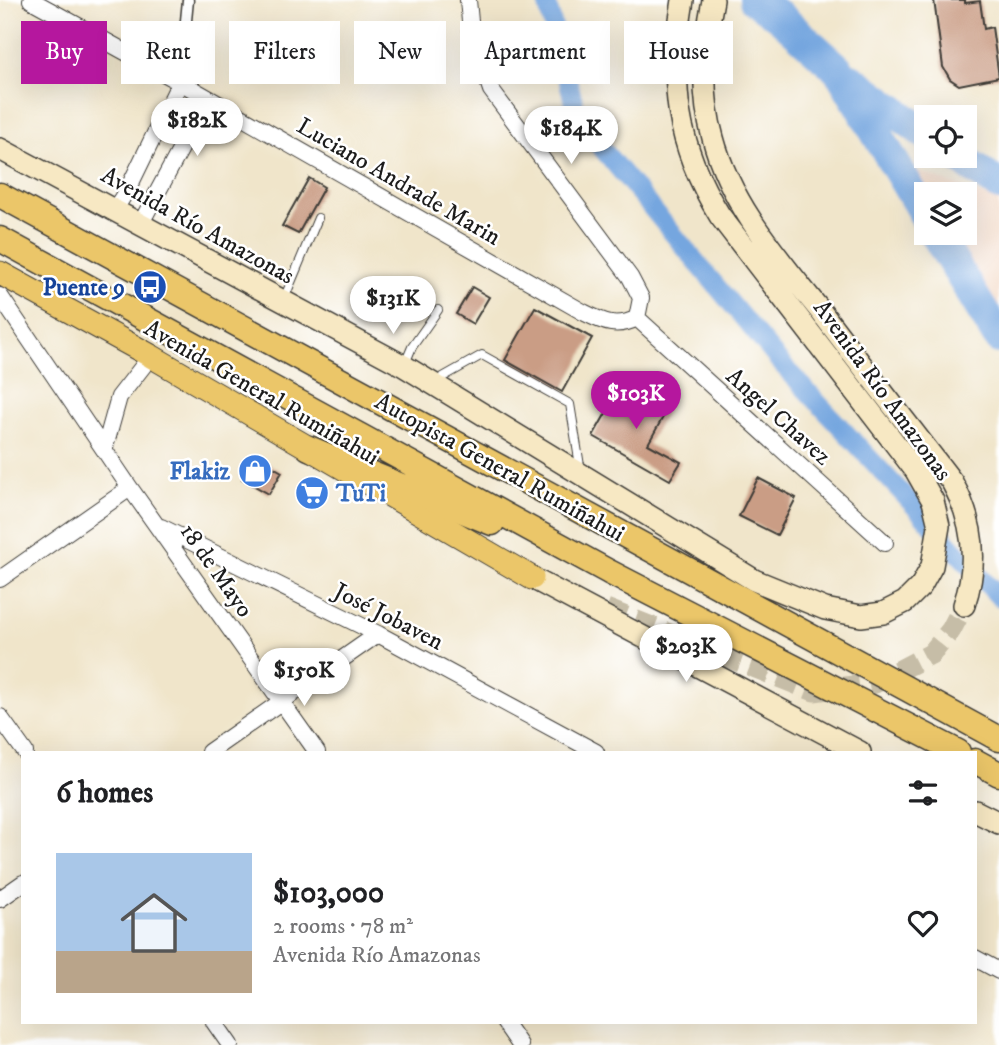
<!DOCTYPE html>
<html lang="en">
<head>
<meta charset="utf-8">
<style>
  body { margin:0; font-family:"IM FELL DW Pica",serif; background:#f2f2f2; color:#202124; height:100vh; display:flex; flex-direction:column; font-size:26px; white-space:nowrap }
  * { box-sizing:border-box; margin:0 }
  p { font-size:23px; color:#757577 }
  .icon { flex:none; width:38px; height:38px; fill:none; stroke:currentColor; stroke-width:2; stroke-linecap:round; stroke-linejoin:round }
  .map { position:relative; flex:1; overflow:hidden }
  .side { position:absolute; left:21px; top:751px; width:956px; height:273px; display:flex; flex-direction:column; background:#fff; border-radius:0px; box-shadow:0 7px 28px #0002 }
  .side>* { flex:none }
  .top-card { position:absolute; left:21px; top:21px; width:957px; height:63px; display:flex; gap:14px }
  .controls { position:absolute; left:914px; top:105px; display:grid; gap:14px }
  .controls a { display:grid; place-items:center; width:63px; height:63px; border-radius:0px; background:#fff; box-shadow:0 7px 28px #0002; font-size:35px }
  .price { position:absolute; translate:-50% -60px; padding:0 16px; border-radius:24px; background:#fff; color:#222; font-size:23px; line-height:46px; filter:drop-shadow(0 2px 4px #0008) }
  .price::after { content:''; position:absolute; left:50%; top:42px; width:21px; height:16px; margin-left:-10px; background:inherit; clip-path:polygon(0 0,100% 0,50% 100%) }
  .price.selected { background:#b5179e; color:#fff }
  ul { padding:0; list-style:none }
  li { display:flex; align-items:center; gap:21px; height:175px; padding:0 35px }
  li+li { border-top:2px solid #e0e0e0 }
  li span { display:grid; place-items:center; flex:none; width:196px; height:140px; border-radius:0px; color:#555 }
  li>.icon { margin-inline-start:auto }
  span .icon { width:84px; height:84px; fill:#fffc; stroke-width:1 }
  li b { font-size:30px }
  h2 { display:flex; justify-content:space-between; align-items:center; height:84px; padding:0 35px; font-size:30px }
  .tag { padding:0 24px; border-radius:0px; background:#fff; box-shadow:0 7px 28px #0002; font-size:24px; line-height:63px }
  .tag.selected { background:#b5179e; color:#fff }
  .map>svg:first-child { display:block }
  .built { fill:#f2d4be }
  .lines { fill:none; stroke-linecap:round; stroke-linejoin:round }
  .canal { stroke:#74a6df; stroke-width:19 }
  .river { stroke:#74a6df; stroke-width:32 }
  .building { fill:#ca9d85 }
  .secondary-tunnel { stroke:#c6bda7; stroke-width:21; stroke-dasharray:21 10; stroke-linecap:butt }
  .service-casing { stroke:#3c3a36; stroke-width:10 }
  .pedestrian-casing { stroke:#3c3a36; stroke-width:13 }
  .minor-casing { stroke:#3c3a36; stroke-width:18 }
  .secondary-casing { stroke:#3c3a36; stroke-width:24 }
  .primary-casing { stroke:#3c3a36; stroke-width:25 }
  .trunk-casing { stroke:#3c3a36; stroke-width:27 }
  .service { stroke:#fff; stroke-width:8 }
  .pedestrian { stroke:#fff; stroke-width:10 }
  .minor { stroke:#fff; stroke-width:16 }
  .secondary { stroke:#f7e8c3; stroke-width:21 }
  .primary { stroke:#ebc669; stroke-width:23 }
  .trunk { stroke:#ebc669; stroke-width:24 }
  .labels { text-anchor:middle; stroke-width:5; stroke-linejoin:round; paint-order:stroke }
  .street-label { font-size:24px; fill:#1c1c1c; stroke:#fff }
  .transit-label { font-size:24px; font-weight:bold; fill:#164399; stroke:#fff; text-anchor:end }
  .shop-label { font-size:24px; font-weight:bold; fill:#366cbe; stroke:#fff; text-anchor:end }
</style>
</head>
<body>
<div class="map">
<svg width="999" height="1045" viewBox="0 0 999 1045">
  <rect width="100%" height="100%" fill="#fff"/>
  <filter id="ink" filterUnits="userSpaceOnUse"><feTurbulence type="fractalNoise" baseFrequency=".0143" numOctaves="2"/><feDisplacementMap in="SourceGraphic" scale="14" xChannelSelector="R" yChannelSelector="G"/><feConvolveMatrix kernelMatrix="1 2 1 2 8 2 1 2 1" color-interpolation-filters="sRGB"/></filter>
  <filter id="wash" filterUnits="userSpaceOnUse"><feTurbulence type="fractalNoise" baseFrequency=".00686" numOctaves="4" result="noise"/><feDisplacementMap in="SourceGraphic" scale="28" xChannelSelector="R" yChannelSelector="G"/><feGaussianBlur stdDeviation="1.57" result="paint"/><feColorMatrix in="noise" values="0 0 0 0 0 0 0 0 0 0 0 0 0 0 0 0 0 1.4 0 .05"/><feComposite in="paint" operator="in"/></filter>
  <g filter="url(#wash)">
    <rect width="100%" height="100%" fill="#f0e5ca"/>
    <!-- built -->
    <path class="built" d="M905,166L999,201V324L938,233H964V194H926V214L903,181Z"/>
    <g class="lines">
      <!-- canal -->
      <path class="canal" d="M546,0L579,121L778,360L999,597"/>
      <!-- river -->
      <path class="river" d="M755,0L780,17L839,70L926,217
        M851,79L926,134
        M956,156L999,185
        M935,233L999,338"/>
    </g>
    <g id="blocks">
      <!-- building -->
      <path class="building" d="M934,0H965V3L980,1L984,29L992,27L999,77L959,85L950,79L943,67Z
        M309,178L324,187L298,234L282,226Z
        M472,287L489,297L473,324L456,314Z
        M535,307L592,338L562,392L505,360Z
        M622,385L667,410L648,444L681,462L670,480L593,436Z
        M256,457L282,472L269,494L242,479Z
        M758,478L796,498L777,535L739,516Z"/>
    </g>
  </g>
  <g filter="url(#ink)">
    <use href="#blocks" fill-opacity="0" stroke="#3c3a36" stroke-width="2"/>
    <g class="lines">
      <!-- secondary-tunnel -->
      <path class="secondary-tunnel" d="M606,609L814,691L875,683L931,654L951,630L964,605"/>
      <!-- service casing -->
      <g class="service-casing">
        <path id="service" d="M284,299L318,218
          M404,366L412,347L438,310
          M434,382L482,355L570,404L581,472"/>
      </g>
      <!-- pedestrian casing -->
      <g class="pedestrian-casing">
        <path id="pedestrian" d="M180,82L188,0"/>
      </g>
      <!-- minor casing -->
      <g class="minor-casing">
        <path id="minor" d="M31,0L180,82L583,312C603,322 616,329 637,318
          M468,0L471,32L491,90L630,277L641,298L637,318
          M115,209L129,187L180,82
          M141,223L208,98
          M0,296L130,488L317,752
          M637,318L885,543
          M105,447L119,397L151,356
          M161,527L378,634L596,752
          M0,579L130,488
          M0,717L25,752
          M209,752L378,634
          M0,899L23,883
          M975,958L999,971
          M214,1022L230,1045
          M504,1022L520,1045"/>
      </g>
      <!-- secondary casing -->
      <g class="secondary-casing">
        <path id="secondary" d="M713,0C704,46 700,92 713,138C731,206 779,259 822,313C865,370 909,426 952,482C974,522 979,562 964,605
          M0,149L404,366L754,580L825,609L861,616L883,613L905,602L921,586L932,566L939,526L933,501L916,471L720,216C675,144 669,82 683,0
          M532,578L860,752
          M975,811L999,823"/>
      </g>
      <!-- primary casing -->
      <g class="primary-casing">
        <path id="primary" d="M0,273L151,356L532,578"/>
      </g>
      <!-- trunk casing -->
      <g class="trunk-casing">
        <path id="trunk" d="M0,195L999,739
          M0,239L609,572L958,752
          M309,448L492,523
          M975,761L999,774"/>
      </g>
      <!-- service -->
      <use href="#service" class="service"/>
      <!-- pedestrian -->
      <use href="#pedestrian" class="pedestrian"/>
      <!-- minor -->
      <use href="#minor" class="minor"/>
      <!-- secondary -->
      <use href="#secondary" class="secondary"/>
      <!-- primary -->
      <use href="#primary" class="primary"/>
      <!-- trunk -->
      <use href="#trunk" class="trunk"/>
    </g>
  </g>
  <!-- icons -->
  <defs>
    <g id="bus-disc" transform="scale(1.75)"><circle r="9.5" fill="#1a4fb4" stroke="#fff"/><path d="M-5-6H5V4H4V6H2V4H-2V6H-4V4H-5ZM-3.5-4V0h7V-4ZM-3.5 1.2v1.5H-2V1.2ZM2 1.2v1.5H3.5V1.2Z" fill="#fff"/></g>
    <g id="shop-disc" transform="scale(1.75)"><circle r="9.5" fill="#3f7fe0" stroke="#fff"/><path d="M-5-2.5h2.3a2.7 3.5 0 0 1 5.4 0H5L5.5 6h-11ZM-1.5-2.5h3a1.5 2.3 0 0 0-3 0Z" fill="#fff"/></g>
    <g id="supermarket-disc" transform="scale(1.75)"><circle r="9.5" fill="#3f7fe0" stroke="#fff"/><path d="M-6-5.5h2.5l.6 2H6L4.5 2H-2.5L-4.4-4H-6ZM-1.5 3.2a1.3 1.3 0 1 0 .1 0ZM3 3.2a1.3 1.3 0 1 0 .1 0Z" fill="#fff"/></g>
  </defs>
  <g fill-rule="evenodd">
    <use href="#bus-disc" x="150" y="287"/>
    <use href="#shop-disc" x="255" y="471"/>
    <use href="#supermarket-disc" x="312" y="493"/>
  </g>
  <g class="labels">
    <!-- street labels -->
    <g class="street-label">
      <text transform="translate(399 181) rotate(30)" y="8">Luciano Andrade Marin</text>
      <text transform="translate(198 225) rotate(29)" y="8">Avenida Río Amazonas</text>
      <text transform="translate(883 390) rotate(54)" y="8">Avenida Río Amazonas</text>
      <text transform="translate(262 392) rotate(30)" y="8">Avenida General Rumiñahui</text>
      <text transform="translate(779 416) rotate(42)" y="8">Angel Chavez</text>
      <text transform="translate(500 467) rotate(29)" y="8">Autopista General Rumiñahui</text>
      <text transform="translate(217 570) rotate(55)" y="8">18 de Mayo</text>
      <text transform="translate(389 616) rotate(27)" y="8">José Jobaven</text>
    </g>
    <!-- transit labels -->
    <g class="transit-label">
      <text x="125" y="295">Puente 9</text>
    </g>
    <!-- shop labels -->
    <g class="shop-label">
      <text x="230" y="479">Flakiz</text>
      <text x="336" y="501" text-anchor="start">TuTi</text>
    </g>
  </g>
</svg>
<div class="controls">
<a><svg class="icon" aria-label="locate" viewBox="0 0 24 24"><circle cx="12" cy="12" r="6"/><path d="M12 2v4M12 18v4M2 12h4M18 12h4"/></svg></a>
<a><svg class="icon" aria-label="layers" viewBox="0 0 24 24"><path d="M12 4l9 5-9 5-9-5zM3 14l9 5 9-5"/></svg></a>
</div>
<b class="price" style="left:197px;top:158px">$182K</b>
<b class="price" style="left:571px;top:166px">$184K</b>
<b class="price" style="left:393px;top:336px">$131K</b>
<b class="price selected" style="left:636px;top:431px">$103K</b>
<b class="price" style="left:686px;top:684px">$203K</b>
<b class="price" style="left:304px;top:708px">$150K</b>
<div class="top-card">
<a class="tag selected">Buy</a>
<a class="tag">Rent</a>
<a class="tag">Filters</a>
<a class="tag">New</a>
<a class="tag">Apartment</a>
<a class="tag">House</a>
</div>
<section class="side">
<h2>6 homes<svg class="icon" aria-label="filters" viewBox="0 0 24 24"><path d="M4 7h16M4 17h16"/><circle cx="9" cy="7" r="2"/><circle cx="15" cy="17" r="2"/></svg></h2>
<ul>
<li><span style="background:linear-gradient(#a9c7e8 70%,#b9a48a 0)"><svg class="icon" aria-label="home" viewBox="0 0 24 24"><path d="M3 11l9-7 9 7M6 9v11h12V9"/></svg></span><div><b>$103,000</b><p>2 rooms · 78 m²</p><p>Avenida Río Amazonas</p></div><svg class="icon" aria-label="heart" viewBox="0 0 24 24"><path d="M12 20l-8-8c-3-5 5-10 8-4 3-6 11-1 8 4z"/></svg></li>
</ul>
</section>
</div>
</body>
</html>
